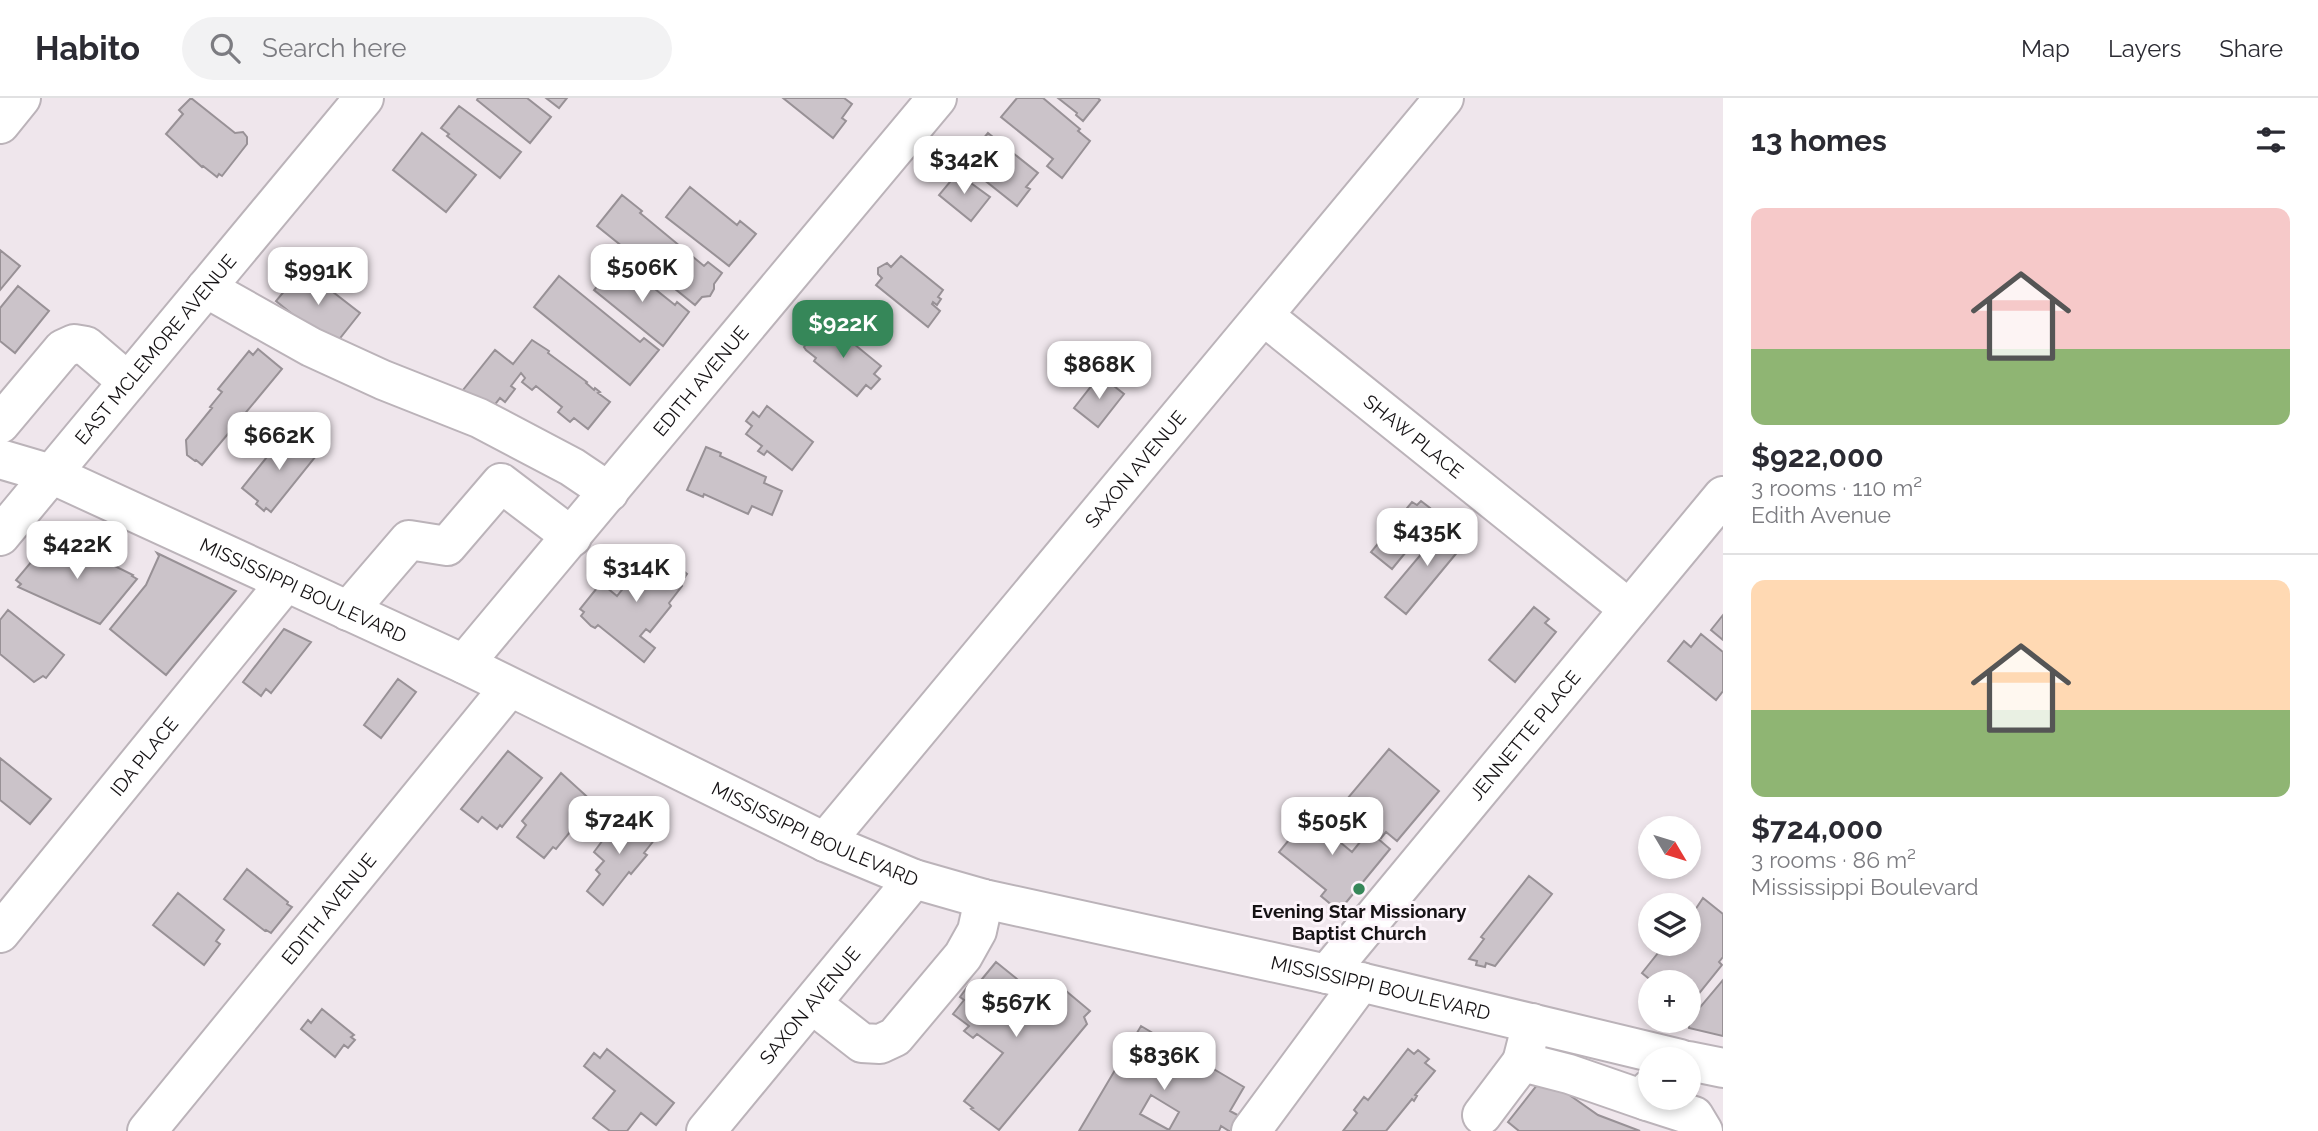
<!DOCTYPE html>
<html lang="en">
<head>
<meta charset="utf-8">
<style>
  body { margin:0; font-family:Raleway,sans-serif; background:#f2f2f3; color:#2b2b33; height:100vh; display:flex; flex-direction:column; font-size:26px; white-space:nowrap }
  * { box-sizing:border-box; margin:0 }
  p { font-size:23px; color:#7c7c81 }
  .icon { flex:none; width:38px; height:38px; fill:none; stroke:currentColor; stroke-width:2; stroke-linecap:round; stroke-linejoin:round }
  .map { position:relative; flex:1; overflow:hidden }
  .side { display:flex; flex-direction:column; background:#fff; width:595px }
  .side>* { flex:none }
  .needle { width:46px; rotate:128deg }
  .fabs { position:absolute; left:1638px; top:718px; display:grid; gap:14px }
  .fabs a { display:grid; place-items:center; width:63px; height:63px; border-radius:50%; background:#fff; box-shadow:0 4px 10px #0003; font-size:35px }
  .price { position:absolute; translate:-50% -60px; padding:0 16px; border-radius:14px; background:#fff; color:#222; font-size:23px; line-height:46px; filter:drop-shadow(0 2px 4px #0008) }
  .price::after { content:''; position:absolute; left:50%; top:42px; width:21px; height:16px; margin-left:-10px; background:inherit; clip-path:polygon(0 0,100% 0,50% 100%) }
  .price.current { background:#368759; color:#fff }
  ul { padding:0; list-style:none }
  li { display:grid; align-content:center; gap:14px; height:371px; padding:0 28px }
  li+li { border-top:2px solid #e1e1e2 }
  li span { display:grid; place-items:center; height:217px; border-radius:14px; color:#555 }
  li>.icon { margin-inline-start:auto }
  span .icon { width:126px; height:126px; fill:#fffc; stroke-width:1 }
  li b { font-size:30px }
  h2 { display:flex; justify-content:space-between; align-items:center; height:84px; padding:0 28px; font-size:30px }
  header { display:flex; align-items:center; gap:42px; box-sizing:border-box; height:98px; padding:0 35px; background:#fff; border-bottom:2px solid #e1e1e2 }
  header strong { font-size:33px }
  nav { display:flex; gap:38px; margin-inline-start:auto; font-size:24px }
  .search { width:490px; height:63px; background:#f2f2f3; display:flex; align-items:center; gap:18px; box-sizing:border-box; padding:0 24px; border-radius:38px; color:#7c7c81; font-size:26px }
  main { display:flex; flex:1; min-height:0 }
  .map>svg:first-child { display:block }
  .building { fill:#cbc3c9; stroke:#989196; stroke-width:2; fill-rule:evenodd }
  .lines { fill:none; stroke-linecap:round; stroke-linejoin:round }
  .minor-casing { stroke:#bbb3b9; stroke-width:42 }
  .major-casing { stroke:#bbb3b9; stroke-width:42 }
  .minor { stroke:#fff; stroke-width:38 }
  .major { stroke:#fff; stroke-width:38 }
  .poi-dot { fill:#368759; stroke:#fcf4fa; stroke-width:2.5 }
  .labels { text-anchor:middle; stroke-width:6; stroke-linejoin:round; paint-order:stroke }
  .street-label { font-size:19px; fill:#151214; stroke:#fcf4fa }
  .poi-label { font-size:19px; font-weight:bold; fill:#151214; stroke:#fcf4fa }
</style>
</head>
<body>
<header>
<strong>Habito</strong>
<div class="search"><svg class="icon" aria-label="search" viewBox="0 0 24 24"><circle cx="10" cy="10" r="6"/><path d="M15 15l6 6"/></svg>Search here</div>
<nav><a>Map</a><a>Layers</a><a>Share</a></nav>
</header>
<main>
<div class="map">
<svg width="1723" height="1033" viewBox="0 0 1723 1033">
  <rect width="100%" height="100%" fill="#efe6ec"/>
  <!-- building -->
  <path class="building" d="M191,0L235,35L243,34L247,39V46L222,78L219,76L217,79L203,68L202,69L166,36L183,16L179,12Z
    M478,0H527L551,19L530,45L477,2Z
    M546,0H567L559,10Z
    M783,0H844L852,6L842,20L846,23L833,40Z
    M1017,0H1043L1080,31L1078,33L1090,43L1062,80L1047,68L1053,61L1001,19Z
    M1058,0H1098L1100,2L1083,23L1076,17L1077,15Z
    M459,8L521,54L500,80L447,38L449,36L441,30Z
    M422,35L476,77L446,114L393,72Z
    M988,35L1038,75L1026,89L1030,91L1017,108L963,65Z
    M953,72L990,99L971,123L939,97L950,84L946,81Z
    M690,89L737,127L740,123L756,136L729,168L666,119Z
    M622,97L642,113L640,115L704,168L708,164L722,175L714,186V191L710,198L702,199L695,207L597,128Z
    M0,152L20,168L0,192Z
    M901,158L943,192L938,199L941,201L937,207L933,204L932,206L940,213L928,229L876,187L882,180L878,176V170L887,165L891,169Z
    M625,167L675,207L677,204L689,214L663,248L594,192L610,173L616,178Z
    M302,170L360,215L333,249L276,203L286,191L281,188L285,183L289,186Z
    M559,178L640,244L644,240L659,252L630,287L534,209Z
    M18,188L49,213L15,255L0,243V210Z
    M822,226L836,236L838,233L881,268L874,276L880,281L871,291L866,287L857,298L814,263L816,260L806,252L804,249Z
    M532,242L549,253L548,255L587,284L586,285L594,292L595,290L600,294L598,295L610,304L588,331L574,320L570,324L558,314L562,309L536,288L532,292L522,284L525,280L521,275L511,288L515,291L505,304L500,300L490,313L463,292L495,252L513,266Z
    M258,251L282,271L202,367L196,362L195,363L187,357L186,342L212,310L210,309L222,294L218,291L249,253L253,257Z
    M1100,277L1124,296L1098,329L1074,310Z
    M767,308L813,344L792,372L767,353L764,357L758,353L762,348L746,336L752,328L746,323L753,314L759,319Z
    M287,334L302,346L303,344L308,348L306,350L316,358L271,414L266,410L264,413L256,406L258,403L242,390Z
    M706,349L721,355L720,358L766,379L764,385L782,393L772,417L752,408L748,416L704,396L703,399L687,392Z
    M1421,403L1430,410L1426,415L1433,421L1392,471L1371,454L1412,404L1417,407Z
    M1449,423L1469,440L1406,516L1385,499Z
    M58,440L133,477L132,478L137,481L100,526L18,489L21,486L16,482L32,463L37,466Z
    M660,454L687,476L680,486L682,488L669,505L671,508L650,534L646,531L640,538L655,550L644,564L598,527L595,530L591,528L581,518L584,514L580,511L601,485L617,498L648,459L653,463Z
    M157,455L236,493L166,577L110,531L146,487L159,458Z
    M1534,509L1549,521L1545,525L1556,534L1515,584L1489,562Z
    M8,512L64,557L46,580L43,578L34,584L0,556V522Z
    M1723,517V542L1711,532Z
    M284,531L311,544L271,595L266,591L261,598L243,584Z
    M1701,536L1723,554V593L1716,602L1668,563L1684,543L1691,549Z
    M398,581L416,594L381,640L364,627Z
    M1389,651L1439,693L1397,743L1386,734L1381,740L1370,731L1375,724L1347,701Z
    M508,653L542,680L502,729L500,727L497,731L482,719L478,724L461,711Z
    M0,660L51,701L30,726L0,702Z
    M561,675L594,705L556,751L553,749L544,760L517,739L526,727L522,723Z
    M1320,704L1336,717L1324,731L1352,754L1369,733L1390,751L1339,813L1321,798L1326,792L1279,754Z
    M623,715L655,741L644,755L647,757L631,776L629,774L603,807L587,793L600,776L596,772L604,763L594,754Z
    M247,771L288,804L287,806L292,809L271,835L266,832L265,833L224,801Z
    M1529,778L1552,796L1495,868L1486,865L1485,869L1476,867L1477,863L1469,861L1484,841L1481,839Z
    M178,795L224,832L216,843L220,846L204,867L153,827Z
    M1703,800L1723,816V859L1719,864L1722,867L1689,908V884H1653L1642,875L1666,845H1689V809L1695,812Z
    M996,864L1038,898L1044,890L1053,898L1058,897L1061,900L1066,893L1090,913L1084,919L1087,926L999,1032L971,1011L973,1010L964,1003L1003,955L977,936L973,940L964,933L969,928L953,916L964,902L960,899L968,888L973,892Z
    M1723,882V938L1689,930V927L1686,926Z
    M322,911L354,937L351,939L355,942L348,950L344,947L335,959L301,931L308,922L311,925Z
    M1141,928L1244,989L1230,1013L1243,1020L1235,1033H1229L1221,1028L1219,1033H1079ZM1151,997L1179,1014L1169,1032L1140,1016Z
    M607,951L674,1005L656,1027L641,1015L627,1033H610L593,1020L615,993L584,968L594,955L600,960Z
    M1408,951L1414,956L1418,952L1429,961L1425,965L1435,973L1415,997L1417,998L1414,1003L1412,1001L1386,1033H1343L1357,1015L1354,1012L1364,999L1368,1002Z
    M1545,977L1568,996L1598,1017L1640,1033H1519L1508,1024Z"/>
  <g class="lines">
    <!-- minor casing -->
    <g class="minor-casing">
      <g id="minor">
        <path d="M0,26L21,0"/>
        <path d="M206,190L311,249L383,282L479,320L572,369L609,394"/>
        <path id="s1" d="M1264,218L1629,511"/>
        <path d="M0,326L63,251L74,246L86,248L128,284"/>
        <path d="M348,513L409,442L447,448L501,385L572,439"/>
        <path id="s2" d="M464,566L937,0"/>
        <path id="s3" d="M825,744L1444,0"/>
        <path id="s4" d="M0,835L286,484"/>
        <path id="s5" d="M1327,876L1723,398"/>
        <path d="M812,906L862,945L880,946L895,939L963,858L977,833L984,801"/>
        <path d="M1532,925L1522,964L1569,976L1647,1003"/>
        <path d="M1650,991L1647,1003L1694,1018L1703,1033"/>
        <path d="M1482,1017L1522,964"/>
        <path id="s6" d="M147,1033L509,590"/>
        <path id="s7" d="M706,1033L914,781"/>
        <path d="M1251,1033L1361,884"/>
      </g>
    </g>
    <!-- major casing -->
    <g class="major-casing">
      <g id="major">
        <path id="s8" d="M0,361L51,376L286,484L464,566L825,744L914,781L984,801L1327,876L1680,961"/>
        <path id="s9" d="M0,438L364,0"/>
        <path d="M1689,963L1723,970"/>
      </g>
    </g>
    <!-- minor -->
    <use href="#minor" class="minor"/>
    <!-- major -->
    <use href="#major" class="major"/>
  </g>
  <!-- markers -->
  <circle class="poi-dot" cx="1359" cy="791" r="7"/>
  <g class="labels">
    <!-- street labels -->
    <g class="street-label">
      <text dy="7" stroke="none"><textPath href="#s9" startOffset="243">EAST MCLEMORE AVENUE</textPath></text>
      <text dy="7" stroke="none"><textPath href="#s2" startOffset="369">EDITH AVENUE</textPath></text>
      <text dy="7" stroke="none"><textPath href="#s1" startOffset="192">SHAW PLACE</textPath></text>
      <text dy="7" stroke="none"><textPath href="#s3" startOffset="485">SAXON AVENUE</textPath></text>
      <text dy="7" stroke="none"><textPath href="#s8" startOffset="331">MISSISSIPPI BOULEVARD</textPath></text>
      <text dy="7" stroke="none"><textPath href="#s5" startOffset="310">JENNETTE PLACE</textPath></text>
      <text dy="7" stroke="none"><textPath href="#s4" startOffset="228">IDA PLACE</textPath></text>
      <text dy="7" stroke="none"><textPath href="#s8" startOffset="898">MISSISSIPPI BOULEVARD</textPath></text>
      <text dy="7" stroke="none"><textPath href="#s6" startOffset="287">EDITH AVENUE</textPath></text>
      <text dy="7" stroke="none"><textPath href="#s8" startOffset="1486">MISSISSIPPI BOULEVARD</textPath></text>
      <text dy="7" stroke="none"><textPath href="#s7" startOffset="163">SAXON AVENUE</textPath></text>
    </g>
    <!-- poi labels -->
    <g class="poi-label">
      <text x="1359" y="820">Evening Star Missionary<tspan x="1359" dy="22">Baptist Church</tspan></text>
    </g>
  </g>
</svg>
<div class="fabs">
<a><svg class="needle" viewBox="-14 -14 28 28"><path d="M0-13l5 13h-10z" fill="#e53935"/><path d="M0 13l5-13h-10z" fill="#7c7c81"/></svg></a>
<a><svg class="icon" aria-label="layers" viewBox="0 0 24 24"><path d="M12 4l9 5-9 5-9-5zM3 14l9 5 9-5"/></svg></a>
<a>+</a>
<a>−</a>
</div>
<b class="price" style="left:964px;top:98px">$342K</b>
<b class="price" style="left:642px;top:206px">$506K</b>
<b class="price" style="left:318px;top:209px">$991K</b>
<b class="price current" style="left:843px;top:262px">$922K</b>
<b class="price" style="left:1099px;top:303px">$868K</b>
<b class="price" style="left:279px;top:374px">$662K</b>
<b class="price" style="left:1427px;top:470px">$435K</b>
<b class="price" style="left:77px;top:483px">$422K</b>
<b class="price" style="left:636px;top:506px">$314K</b>
<b class="price" style="left:619px;top:758px">$724K</b>
<b class="price" style="left:1332px;top:759px">$505K</b>
<b class="price" style="left:1016px;top:941px">$567K</b>
<b class="price" style="left:1164px;top:994px">$836K</b>
</div>
<section class="side">
<h2>13 homes<svg class="icon" aria-label="filters" viewBox="0 0 24 24"><path d="M4 7h16M4 17h16"/><circle cx="9" cy="7" r="2"/><circle cx="15" cy="17" r="2"/></svg></h2>
<ul>
<li><span style="background:linear-gradient(#f6c9c9 65%,#8fb573 0)"><svg class="icon" aria-label="home" viewBox="0 0 24 24"><path d="M3 11l9-7 9 7M6 9v11h12V9"/></svg></span><div><b>$922,000</b><p>3 rooms · 110 m²</p><p>Edith Avenue</p></div></li>
<li><span style="background:linear-gradient(#ffd9b3 60%,#8fb573 0)"><svg class="icon" aria-label="home" viewBox="0 0 24 24"><path d="M3 11l9-7 9 7M6 9v11h12V9"/></svg></span><div><b>$724,000</b><p>3 rooms · 86 m²</p><p>Mississippi Boulevard</p></div></li>
</ul>
</section>
</main>
</body>
</html>
